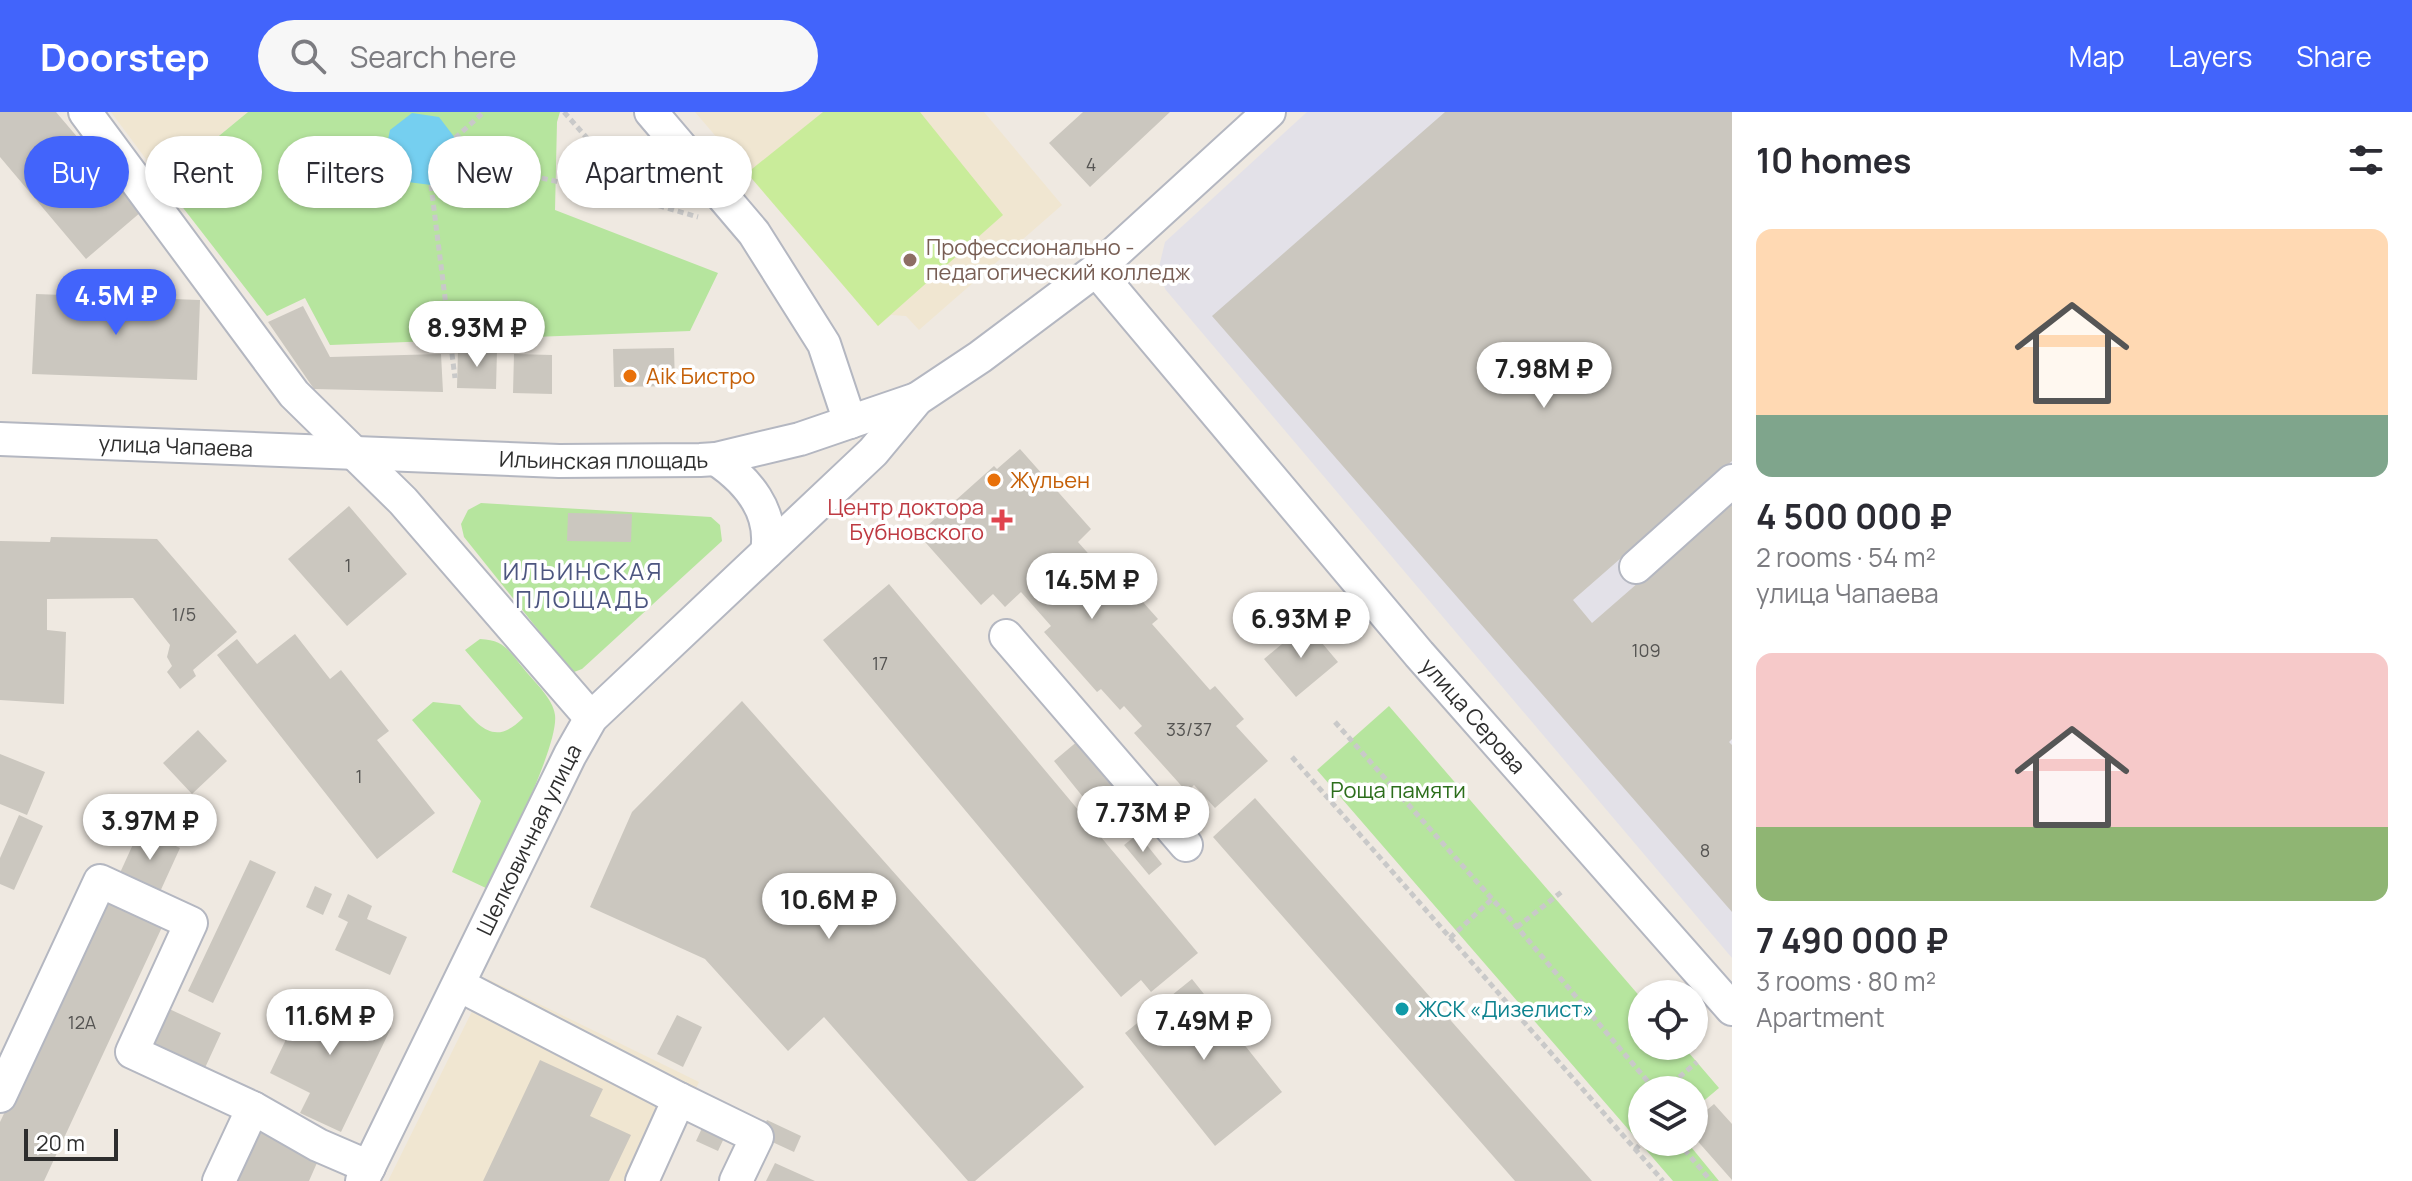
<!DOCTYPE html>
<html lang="en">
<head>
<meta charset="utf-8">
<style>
  body { margin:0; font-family:Manrope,sans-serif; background:#f7f7f7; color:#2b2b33; height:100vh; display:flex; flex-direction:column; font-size:30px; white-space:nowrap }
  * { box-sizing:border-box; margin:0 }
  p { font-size:26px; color:#7c7c81 }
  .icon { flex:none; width:44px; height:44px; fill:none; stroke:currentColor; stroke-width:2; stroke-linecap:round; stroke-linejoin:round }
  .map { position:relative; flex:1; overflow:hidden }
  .details { display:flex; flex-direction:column; background:#fff; width:680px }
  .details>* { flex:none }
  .hud { position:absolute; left:24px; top:24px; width:760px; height:72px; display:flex; gap:16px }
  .tools { position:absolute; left:1628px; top:868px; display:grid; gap:16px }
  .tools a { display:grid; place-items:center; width:80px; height:80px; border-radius:50%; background:#fff; box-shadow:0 2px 6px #0004; font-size:40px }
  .scale { position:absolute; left:24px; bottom:20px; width:94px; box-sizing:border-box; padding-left:8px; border:4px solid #2e2e2e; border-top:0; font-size:22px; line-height:28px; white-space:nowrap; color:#2e2e2e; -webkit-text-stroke:6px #fff; paint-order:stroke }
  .price { position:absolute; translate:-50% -68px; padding:0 18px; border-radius:28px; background:#fff; color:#222; font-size:26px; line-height:52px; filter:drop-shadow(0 2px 4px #0008) }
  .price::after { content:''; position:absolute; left:50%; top:48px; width:24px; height:18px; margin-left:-12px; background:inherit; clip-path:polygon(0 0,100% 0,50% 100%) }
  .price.active { background:#4264fb; color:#fff }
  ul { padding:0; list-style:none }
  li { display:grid; align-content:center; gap:16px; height:424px; padding:0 24px }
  li span { display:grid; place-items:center; height:248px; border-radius:16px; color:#555 }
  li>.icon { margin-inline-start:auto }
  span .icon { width:144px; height:144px; fill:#fffc; stroke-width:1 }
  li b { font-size:34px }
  h2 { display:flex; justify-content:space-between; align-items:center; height:96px; padding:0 24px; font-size:34px }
  .chip { padding:0 28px; border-radius:36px; background:#fff; box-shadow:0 2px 6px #0004; font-size:28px; line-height:72px }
  .chip.active { background:#4264fb; color:#fff }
  header { display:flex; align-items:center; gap:48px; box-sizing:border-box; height:112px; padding:0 40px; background:#4264fb; color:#fff }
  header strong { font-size:38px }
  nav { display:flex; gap:44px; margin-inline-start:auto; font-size:28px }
  .search { width:560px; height:72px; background:#f7f7f7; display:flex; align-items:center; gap:20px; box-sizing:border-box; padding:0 28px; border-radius:44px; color:#7c7c81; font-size:30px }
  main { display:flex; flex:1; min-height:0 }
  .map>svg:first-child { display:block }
  .industrial { fill:#e3e1e8 }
  .education { fill:#f0e6d1 }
  .green { fill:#b6e59e }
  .pitch { fill:#c9ec9a }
  .water { fill:#75cff0 }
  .building { fill:#cbc7bf }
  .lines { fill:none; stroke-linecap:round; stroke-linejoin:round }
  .minor-casing { stroke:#b4b7c1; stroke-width:36 }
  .path { stroke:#c9c9c9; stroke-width:5; stroke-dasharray:6 4; stroke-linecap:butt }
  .minor { stroke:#fff; stroke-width:32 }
  .education-dot { fill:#8d6e63; stroke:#fff; stroke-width:3 }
  .food-dot { fill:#e8710a; stroke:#fff; stroke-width:3 }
  .health-dot { fill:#e0444e; stroke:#fff; stroke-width:3 }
  .culture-dot { fill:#0f9aa8; stroke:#fff; stroke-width:3 }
  .labels { text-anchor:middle; stroke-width:7; stroke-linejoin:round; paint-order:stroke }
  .number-label { font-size:18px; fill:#555452 }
  .education-label { font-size:22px; fill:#785e54; stroke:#fff; text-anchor:start }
  .food-label { font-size:22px; fill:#c56008; stroke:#fff; text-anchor:start }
  .street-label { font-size:22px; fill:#2e2e2e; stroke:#fff }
  .health-label { font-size:22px; fill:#be3a42; stroke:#fff; text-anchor:end }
  .park-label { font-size:22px; fill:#2c6e1b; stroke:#fff }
  .culture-label { font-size:22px; fill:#0d838f; stroke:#fff; text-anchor:start }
  .neighbourhood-label { font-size:24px; letter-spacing:2px; fill:#4d5680; stroke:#fff }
</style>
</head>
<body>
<header>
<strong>Doorstep</strong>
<div class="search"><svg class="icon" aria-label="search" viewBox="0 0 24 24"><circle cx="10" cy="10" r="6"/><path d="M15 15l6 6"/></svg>Search here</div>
<nav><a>Map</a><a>Layers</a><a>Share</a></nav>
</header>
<main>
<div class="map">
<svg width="1732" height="1069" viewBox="0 0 1732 1069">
  <rect width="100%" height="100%" fill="#efe9e1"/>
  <!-- industrial -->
  <path class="industrial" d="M1307,0H1732V846L1165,177L1159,155L1165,130Z"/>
  <!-- education -->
  <path class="education" d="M111,0H248L163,70Z
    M695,0H984L1062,93L919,218L906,204L891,203L878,214Z
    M488,867L699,970L652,1069H388Z"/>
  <!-- green -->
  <path class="green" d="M248,0H560L557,10L555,98L718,161L690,219L330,233L305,186L267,204L163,70Z
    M481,391L711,405L720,413L722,429L582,557L574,560L567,554L464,425L461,412L468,398Z
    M480,527C505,528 509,539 524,557C534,570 553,586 555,603C559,634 503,743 488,777L452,760L481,689L412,608L433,590L460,593C481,616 495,634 523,606L465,538Z
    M1389,594L1642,887V934H1683L1719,976L1694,997V978H1642V1030H1687L1719,1069H1673L1317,658Z"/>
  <!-- pitch -->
  <path class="pitch" d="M823,0H920L1003,103L878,214L747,61Z"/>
  <!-- water -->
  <path class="water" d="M412,1L439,5L455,26L452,58L431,73L400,69L384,47L390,18Z"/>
  <!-- building -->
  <path class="building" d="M0,0H56L141,100L86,147L0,45Z
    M1083,0H1170L1090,75L1049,31Z
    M1445,0H1732V349L1573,488L1592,511L1732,389V627L1729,630L1732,633V800L1212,204Z
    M36,182L200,188L197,268L32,262Z
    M303,194L330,245L441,242L443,280L314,277L268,210Z
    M674,236L675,274L614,275L613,237Z
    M458,237L497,238L496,277L457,276Z
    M514,242L552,243V282L513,281Z
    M1020,337L1091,417L1078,430L1120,477L1126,471L1158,507L1152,512L1210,578L1215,574L1244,607L1236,614L1268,649L1215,696L1194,673L1187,680L1134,621L1142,614L1124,594L1120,598L1101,577L1097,580L1044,520L1051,514L1021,480L1005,495L993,482L981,493L918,422L994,354L997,357Z
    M349,394L407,462L347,514L288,447Z
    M568,401L632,402L631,430L567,429Z
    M51,425L157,427L237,520L193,558L196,564L180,577L167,560L172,554L167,545L170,533L133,486L47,487V518L66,520L64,592L0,588V429L50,430Z
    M889,472L1198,841L1151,880L1141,868L1121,885L823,528Z
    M1306,512L1338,550L1296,585L1264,547Z
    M295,522L330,567L341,558L389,619L377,628L435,701L377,747L217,543L237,527L257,552Z
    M742,589L1084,975L975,1069H968L824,905L788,939L705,847L590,795L632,700Z
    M198,618L227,649L192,682L163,651Z
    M1079,628L1142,706L1116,726L1054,649Z
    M0,642L45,660L27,703L0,692Z
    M1255,686L1592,1069H1515L1213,725Z
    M19,703L43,714L14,778L0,772V746Z
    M140,717L180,736L159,782L119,763Z
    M1138,722L1162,752L1149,763L1124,733Z
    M250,748L276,760L213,891L188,879Z
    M315,774L332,782L323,803L306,795Z
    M348,782L372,794L367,807L407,825L390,863L335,838L348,810L338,805Z
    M107,786L163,813L44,1069H0V1010Z
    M1192,867L1282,980L1215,1034L1125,921Z
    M310,877L391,916L341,1020L300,1001L310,981L270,961Z
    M165,895L221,921L204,958L148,932Z
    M677,903L702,915L683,955L657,942Z
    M540,948L603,977L590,1004L631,1023L609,1069H483Z
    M1714,992L1732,1012V1068L1694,1025V1009Z
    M767,1008L801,1024L794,1040L759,1024Z
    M703,1014L725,1024L718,1039L696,1029Z
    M262,1016L320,1044L309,1069H237Z
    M775,1051L815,1069H766Z"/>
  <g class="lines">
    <!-- minor casing -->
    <g class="minor-casing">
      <g id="minor">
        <path d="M85,0L294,282L403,389L591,606"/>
        <path d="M651,0L754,121L824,232L850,310"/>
        <path id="s1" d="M1096,158L1419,542L1732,897"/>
        <path id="s2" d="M0,327L559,349L700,348L716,347L800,327L917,287"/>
        <path d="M716,347C747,368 774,399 767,440"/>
        <path d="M1636,455L1732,369"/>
        <path d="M1006,524L1186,733"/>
        <path d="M459,873L679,987L642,1069"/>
        <path d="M0,984L100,769L191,811L132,940L253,996L318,1033L369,1055"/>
        <path d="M679,987L757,1025L736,1069"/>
        <path d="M219,1069L253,996"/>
        <path id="s3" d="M362,1069L570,643L591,606L873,340L917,287L980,245L1096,158L1269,0"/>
      </g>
    </g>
    <!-- path -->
    <path class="path" d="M564,0L640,86
      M455,26L484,0
      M454,46L642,89L698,105
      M431,73L455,266
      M1335,610L1517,815L1655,978
      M1292,645L1663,1069
      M1517,815L1564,778
      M1450,826L1492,787
      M1664,978L1697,950
      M1678,1030L1711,1069
      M1635,1038L1642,1030"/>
    <!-- minor -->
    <use href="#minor" class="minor"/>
  </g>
  <!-- markers -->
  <circle class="education-dot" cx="910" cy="148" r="8"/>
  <g class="food-dot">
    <circle cx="630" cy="264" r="8"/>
    <circle cx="994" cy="368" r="8"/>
  </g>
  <path class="health-dot" d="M998 396h8v8h8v8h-8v8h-8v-8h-8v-8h8z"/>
  <circle class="culture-dot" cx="1402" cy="897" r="8"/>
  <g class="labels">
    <!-- number labels -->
    <g class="number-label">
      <text x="1091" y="59">4</text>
      <text x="348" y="460">1</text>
      <text x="184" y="509">1/5</text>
      <text x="1646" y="545">109</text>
      <text x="880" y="558">17</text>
      <text x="1189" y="624">33/37</text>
      <text x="359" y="671">1</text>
      <text x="1705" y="745">8</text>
      <text x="82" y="917">12А</text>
    </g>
    <!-- education labels -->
    <g class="education-label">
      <text x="926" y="143">Профессионально -<tspan x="926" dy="25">педагогический колледж</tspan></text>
    </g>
    <!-- food labels -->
    <g class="food-label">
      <text x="646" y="272">Aik Бистро</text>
      <text x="1010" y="376">Жульен</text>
    </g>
    <!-- street labels -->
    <g class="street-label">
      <text dy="8" stroke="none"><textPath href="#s2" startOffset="176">улица Чапаева</textPath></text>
      <text dy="8" stroke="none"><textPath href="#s2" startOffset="604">Ильинская площадь</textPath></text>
      <text dy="8" stroke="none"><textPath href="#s1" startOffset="584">улица Серова</textPath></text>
      <text dy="8" stroke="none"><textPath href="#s3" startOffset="380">Шелковичная улица</textPath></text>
    </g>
    <!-- health labels -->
    <g class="health-label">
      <text x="984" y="403">Центр доктора<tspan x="984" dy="25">Бубновского</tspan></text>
    </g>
    <!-- park labels -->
    <g class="park-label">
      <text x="1398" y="686">Роща памяти</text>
    </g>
    <!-- culture labels -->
    <g class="culture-label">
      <text x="1418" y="905">ЖСК «Дизелист»</text>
    </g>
    <!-- neighbourhood labels -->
    <g class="neighbourhood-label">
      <text x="583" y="468">ИЛЬИНСКАЯ<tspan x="583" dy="28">ПЛОЩАДЬ</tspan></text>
    </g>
  </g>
</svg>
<div class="tools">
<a><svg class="icon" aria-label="locate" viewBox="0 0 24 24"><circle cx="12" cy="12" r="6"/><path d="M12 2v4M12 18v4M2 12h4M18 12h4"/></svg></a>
<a><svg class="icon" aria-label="layers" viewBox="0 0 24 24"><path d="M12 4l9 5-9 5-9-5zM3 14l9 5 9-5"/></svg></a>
</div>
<div class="scale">20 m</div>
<b class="price active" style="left:116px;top:225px">4.5M ₽</b>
<b class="price" style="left:477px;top:257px">8.93M ₽</b>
<b class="price" style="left:1544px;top:298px">7.98M ₽</b>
<b class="price" style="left:1092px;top:509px">14.5M ₽</b>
<b class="price" style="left:1301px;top:548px">6.93M ₽</b>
<b class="price" style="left:1143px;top:742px">7.73M ₽</b>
<b class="price" style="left:150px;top:750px">3.97M ₽</b>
<b class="price" style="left:829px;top:829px">10.6M ₽</b>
<b class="price" style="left:330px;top:945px">11.6M ₽</b>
<b class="price" style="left:1204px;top:950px">7.49M ₽</b>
<div class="hud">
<a class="chip active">Buy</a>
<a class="chip">Rent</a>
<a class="chip">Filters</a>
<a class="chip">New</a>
<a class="chip">Apartment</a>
</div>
</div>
<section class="details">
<h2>10 homes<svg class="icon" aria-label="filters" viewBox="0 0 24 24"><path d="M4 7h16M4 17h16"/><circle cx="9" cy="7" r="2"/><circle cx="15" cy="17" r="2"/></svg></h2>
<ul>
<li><span style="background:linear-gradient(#ffd9b3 75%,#7fa58c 0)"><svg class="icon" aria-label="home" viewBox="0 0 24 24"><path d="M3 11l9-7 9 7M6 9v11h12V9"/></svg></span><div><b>4 500 000 ₽</b><p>2 rooms · 54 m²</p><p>улица Чапаева</p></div></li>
<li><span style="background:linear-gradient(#f6c9c9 70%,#8fb573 0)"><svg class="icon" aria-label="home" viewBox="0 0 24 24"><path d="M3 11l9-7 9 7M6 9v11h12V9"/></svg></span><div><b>7 490 000 ₽</b><p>3 rooms · 80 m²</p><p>Apartment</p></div></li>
</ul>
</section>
</main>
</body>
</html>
